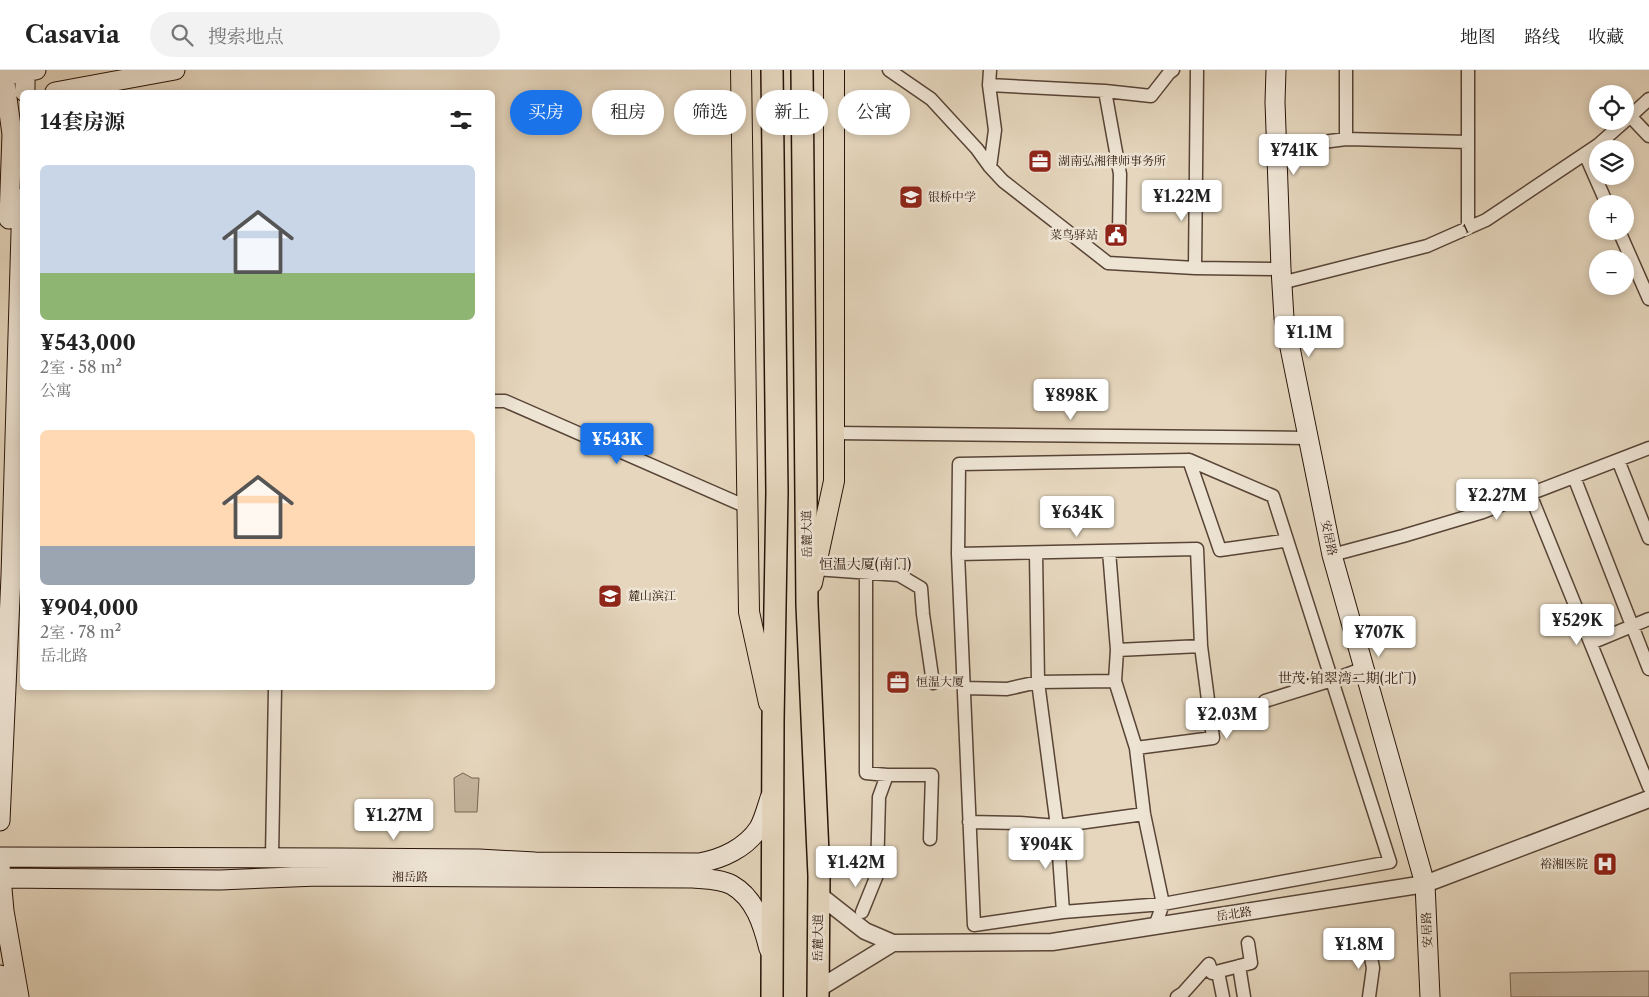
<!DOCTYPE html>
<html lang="zh">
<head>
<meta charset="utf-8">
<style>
  body { margin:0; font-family:"Libre Caslon Text","Noto Serif SC",serif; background:#f2f2f2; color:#222; height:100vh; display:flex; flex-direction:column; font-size:19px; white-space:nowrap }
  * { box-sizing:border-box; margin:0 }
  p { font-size:16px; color:#767676 }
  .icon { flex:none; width:28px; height:28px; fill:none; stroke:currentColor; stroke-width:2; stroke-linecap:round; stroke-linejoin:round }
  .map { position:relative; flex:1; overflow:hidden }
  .details { position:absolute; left:20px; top:20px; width:475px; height:600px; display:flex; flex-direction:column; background:#fff; border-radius:8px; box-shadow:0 2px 8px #0003 }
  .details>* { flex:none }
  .hud { position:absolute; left:510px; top:20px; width:475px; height:45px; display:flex; gap:10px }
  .fabs { position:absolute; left:1589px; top:15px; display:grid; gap:10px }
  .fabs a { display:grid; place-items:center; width:45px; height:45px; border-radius:50%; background:#fff; box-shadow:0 2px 8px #0003; font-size:25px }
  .price { position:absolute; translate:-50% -42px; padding:0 11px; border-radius:5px; background:#fff; color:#222; font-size:16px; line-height:32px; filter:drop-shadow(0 1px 2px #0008) }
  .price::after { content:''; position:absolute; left:50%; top:30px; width:15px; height:11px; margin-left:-8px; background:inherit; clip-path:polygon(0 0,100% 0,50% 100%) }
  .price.selected { background:#1a73e8; color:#fff }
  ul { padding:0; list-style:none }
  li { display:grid; align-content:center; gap:10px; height:265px; padding:0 20px }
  li span { display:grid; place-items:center; height:155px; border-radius:8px; color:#555 }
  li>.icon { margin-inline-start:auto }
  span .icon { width:90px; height:90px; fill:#fffc; stroke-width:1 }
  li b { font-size:21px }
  h2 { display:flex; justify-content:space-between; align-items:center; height:60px; padding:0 20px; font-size:21px }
  .chip { padding:0 18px; border-radius:22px; background:#fff; box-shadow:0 2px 8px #0003; font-size:18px; line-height:45px }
  .chip.selected { background:#1a73e8; color:#fff }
  header { display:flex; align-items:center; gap:30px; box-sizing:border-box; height:70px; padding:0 25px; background:#fff; border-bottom:1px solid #e0e0e0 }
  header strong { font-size:24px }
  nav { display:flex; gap:28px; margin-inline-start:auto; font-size:18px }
  .search { width:350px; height:45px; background:#f2f2f2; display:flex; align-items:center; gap:12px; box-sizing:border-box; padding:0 18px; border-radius:28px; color:#767676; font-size:19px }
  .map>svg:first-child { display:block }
  .green { fill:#c5b59e; stroke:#776454 }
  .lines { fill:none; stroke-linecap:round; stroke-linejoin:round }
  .minor-casing { stroke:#584436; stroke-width:15 }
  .tertiary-casing { stroke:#584436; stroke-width:19 }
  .secondary-casing { stroke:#291409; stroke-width:21 }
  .primary-casing { stroke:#291409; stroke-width:22 }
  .trunk-casing { stroke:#291409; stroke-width:24 }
  .minor { stroke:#eee4d4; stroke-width:12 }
  .tertiary { stroke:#eee4d4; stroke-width:16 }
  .secondary { stroke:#eee4d4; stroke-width:19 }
  .primary { stroke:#e5d6bd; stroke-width:20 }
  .trunk { stroke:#e5d6bd; stroke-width:21 }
  .labels { text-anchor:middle; stroke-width:5; stroke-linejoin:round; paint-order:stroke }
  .poi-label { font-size:12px; fill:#291409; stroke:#eee4d4; text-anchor:start }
  .street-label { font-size:12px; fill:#291409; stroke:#eee4d4 }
  .neighbourhood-label { font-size:14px; fill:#291409; stroke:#eee4d4 }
</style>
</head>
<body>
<header>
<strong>Casavia</strong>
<div class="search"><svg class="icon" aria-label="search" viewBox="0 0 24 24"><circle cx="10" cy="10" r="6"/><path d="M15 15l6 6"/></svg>搜索地点</div>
<nav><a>地图</a><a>路线</a><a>收藏</a></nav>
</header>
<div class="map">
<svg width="1649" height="927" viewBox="0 0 1649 927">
  <rect width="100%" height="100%" fill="#e5d6bd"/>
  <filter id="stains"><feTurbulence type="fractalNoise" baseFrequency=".004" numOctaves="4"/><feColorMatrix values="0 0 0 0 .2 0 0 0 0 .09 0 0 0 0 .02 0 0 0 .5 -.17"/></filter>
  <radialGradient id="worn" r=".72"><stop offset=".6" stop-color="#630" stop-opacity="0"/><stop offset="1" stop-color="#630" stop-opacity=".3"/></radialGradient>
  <!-- green -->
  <path class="green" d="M463,703L472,708H479L477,742H455L454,708Z
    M1649,901V927H1511L1510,903Z"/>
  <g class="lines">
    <!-- minor casing -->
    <g class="minor-casing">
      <path id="minor" d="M889,0L931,29L977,79L990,97L1003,111L1108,193L1195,198
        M1197,0L1195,198L1281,199
        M1346,0V69
        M989,15L1105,21L1151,26L1169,3L1173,0
        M1105,21L1120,104L1119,161
        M1630,46L1649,66
        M1625,51L1649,29
        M1277,78L1346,69L1468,72
        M1585,84L1607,134
        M990,97L995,60L989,15L990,0
        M1468,157V0
        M1619,161L1649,229
        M1281,213L1427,176L1486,150L1598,75L1625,51
        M492,331H505L747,437
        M834,363L1308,368
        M1189,390L1273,426L1390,792L1163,834L1063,842L974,855L958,484L959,394Z
        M1189,390L1220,480L1283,471
        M1618,390L1649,468
        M1574,407L1649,599
        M1530,424L1649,717
        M1109,481L1117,580L1115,611L1136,678L1144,744L1163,834L1155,856
        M1036,483L1038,612L1115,611
        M958,484L1197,479L1201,576L1117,580
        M1332,485L1403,466L1483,442L1649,378
        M815,499L899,505L921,518L923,544L933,613
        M866,503V703L887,705H932L930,769
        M1591,573L1649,549
        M964,618L1007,619L1038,612L1057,756L1144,744
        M1265,631L1332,610L1364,598
        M1136,678L1213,668L1201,576
        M969,752L1020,753L1057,756L1063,842
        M272,787L275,618
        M862,842L877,805L879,727L887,705
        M1368,872L1373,898L1369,927
        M1209,894L1212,903L1251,893L1248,873
        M1239,896L1244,927
        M1218,902L1223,927
        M1177,927L1183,923L1209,894"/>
    </g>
    <!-- tertiary casing -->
    <g class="tertiary-casing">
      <path id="tertiary" d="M818,824L865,861L893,873L1052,872L1425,814L1649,729
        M818,919L893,873"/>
    </g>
    <!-- secondary casing -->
    <g class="secondary-casing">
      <path id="secondary" d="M1276,0L1275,32L1281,199L1284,248L1332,485L1425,814L1430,927
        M0,6L36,0
        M4,6L12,64L9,149
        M25,22V2
        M55,22L175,0
        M0,751L11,506L22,128
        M0,787L340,788L479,789L535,792L699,793C722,789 746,778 759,758C764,749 767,737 770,728
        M0,796L4,841L19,927
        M0,808L220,810L318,806L693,808C705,809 721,809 732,815C755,828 763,855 769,879
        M0,905L4,927"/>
    </g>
    <!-- primary casing -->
    <g class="primary-casing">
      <path id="primary" d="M741,0L749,542L769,633
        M812,513L834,411V0"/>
    </g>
    <!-- trunk casing -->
    <g class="trunk-casing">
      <path id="trunk" d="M802,0L807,535L819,806L818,927
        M772,927L773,651L777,422L772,0"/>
    </g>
    <!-- minor -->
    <use href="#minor" class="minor"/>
    <!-- tertiary -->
    <use href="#tertiary" class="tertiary"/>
    <!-- secondary -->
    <use href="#secondary" class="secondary"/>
    <!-- primary -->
    <use href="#primary" class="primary"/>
    <!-- trunk -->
    <use href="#trunk" class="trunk"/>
  </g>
  <!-- icons -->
  <defs>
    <g id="office-square" transform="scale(1.25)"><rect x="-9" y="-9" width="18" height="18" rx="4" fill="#8f2418" stroke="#eee4d4"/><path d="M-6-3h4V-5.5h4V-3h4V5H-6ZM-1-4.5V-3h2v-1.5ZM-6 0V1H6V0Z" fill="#fff"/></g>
    <g id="school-square" transform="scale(1.25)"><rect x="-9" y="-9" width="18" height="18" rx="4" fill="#8f2418" stroke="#eee4d4"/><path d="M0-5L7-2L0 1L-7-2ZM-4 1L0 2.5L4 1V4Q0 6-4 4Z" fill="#fff"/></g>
    <g id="civic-square" transform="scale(1.25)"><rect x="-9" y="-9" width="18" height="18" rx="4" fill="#8f2418" stroke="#eee4d4"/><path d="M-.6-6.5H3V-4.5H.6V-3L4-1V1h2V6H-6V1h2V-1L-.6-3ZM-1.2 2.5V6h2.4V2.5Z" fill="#fff"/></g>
    <g id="hospital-square" transform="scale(1.25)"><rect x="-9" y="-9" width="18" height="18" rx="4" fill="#8f2418" stroke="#eee4d4"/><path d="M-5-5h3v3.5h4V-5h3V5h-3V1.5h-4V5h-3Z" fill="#fff"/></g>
  </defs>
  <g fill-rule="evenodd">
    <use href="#office-square" x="1040" y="91"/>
    <use href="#school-square" x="911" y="127"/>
    <use href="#civic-square" x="1116" y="165"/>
    <use href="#school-square" x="610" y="526"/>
    <use href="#office-square" x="898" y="612"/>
    <use href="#hospital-square" x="1605" y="794"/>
  </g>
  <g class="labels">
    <!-- poi labels -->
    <g class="poi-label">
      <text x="1058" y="95">湖南弘湘律师事务所</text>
      <text x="928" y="131">银桥中学</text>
      <text x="1098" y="169" text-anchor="end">菜鸟驿站</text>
      <text x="628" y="530">麓山滨江</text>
      <text x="916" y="616">恒温大厦</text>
      <text x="1588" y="798" text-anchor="end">裕湘医院</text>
    </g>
    <!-- street labels -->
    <g class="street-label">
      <text transform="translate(1466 159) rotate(-24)" y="4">1</text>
      <text transform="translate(807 464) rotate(-91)" y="4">岳麓大道</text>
      <text transform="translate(1329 468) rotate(78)" y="4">安居路</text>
      <text x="410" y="811">湘岳路</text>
      <text transform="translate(1234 844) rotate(-9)" y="4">岳北路</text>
      <text transform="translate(1427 860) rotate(-92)" y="4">安居路</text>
      <text transform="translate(818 868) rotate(-90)" y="4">岳麓大道</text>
    </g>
    <!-- neighbourhood labels -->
    <g class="neighbourhood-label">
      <text x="865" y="499">恒温大厦(南门)</text>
      <text x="1347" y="613">世茂·铂翠湾二期(北门)</text>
    </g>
  </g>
  <rect width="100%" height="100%" filter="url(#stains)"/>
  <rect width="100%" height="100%" fill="url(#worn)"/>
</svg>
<div class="fabs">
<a><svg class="icon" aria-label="locate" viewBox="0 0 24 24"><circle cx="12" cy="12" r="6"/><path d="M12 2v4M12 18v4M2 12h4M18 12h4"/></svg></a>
<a><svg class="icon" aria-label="layers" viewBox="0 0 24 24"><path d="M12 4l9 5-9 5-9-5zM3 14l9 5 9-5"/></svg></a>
<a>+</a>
<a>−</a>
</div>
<b class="price" style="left:1294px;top:106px">¥741K</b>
<b class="price" style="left:1182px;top:152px">¥1.22M</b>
<b class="price" style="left:1309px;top:288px">¥1.1M</b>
<b class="price" style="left:1071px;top:351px">¥898K</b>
<b class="price selected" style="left:617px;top:395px">¥543K</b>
<b class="price" style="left:1497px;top:451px">¥2.27M</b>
<b class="price" style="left:1077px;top:468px">¥634K</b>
<b class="price" style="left:1577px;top:576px">¥529K</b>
<b class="price" style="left:1379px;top:588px">¥707K</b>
<b class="price" style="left:1227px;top:670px">¥2.03M</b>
<b class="price" style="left:394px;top:771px">¥1.27M</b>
<b class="price" style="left:1046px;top:800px">¥904K</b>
<b class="price" style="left:856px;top:818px">¥1.42M</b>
<b class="price" style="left:1359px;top:900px">¥1.8M</b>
<div class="hud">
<a class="chip selected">买房</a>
<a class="chip">租房</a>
<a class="chip">筛选</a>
<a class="chip">新上</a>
<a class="chip">公寓</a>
</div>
<section class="details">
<h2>14套房源<svg class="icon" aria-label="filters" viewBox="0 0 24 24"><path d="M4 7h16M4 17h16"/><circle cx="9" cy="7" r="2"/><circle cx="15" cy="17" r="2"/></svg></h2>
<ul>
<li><span style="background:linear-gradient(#c9d6e8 70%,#8fb573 0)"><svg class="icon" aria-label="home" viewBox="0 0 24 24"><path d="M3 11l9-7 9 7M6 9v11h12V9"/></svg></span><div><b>¥543,000</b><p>2室 · 58 m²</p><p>公寓</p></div></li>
<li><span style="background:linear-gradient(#ffd9b3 75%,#9aa5b1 0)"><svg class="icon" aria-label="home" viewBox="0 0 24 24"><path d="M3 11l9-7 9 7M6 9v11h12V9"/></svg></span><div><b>¥904,000</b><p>2室 · 78 m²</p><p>岳北路</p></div></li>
</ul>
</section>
</div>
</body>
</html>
